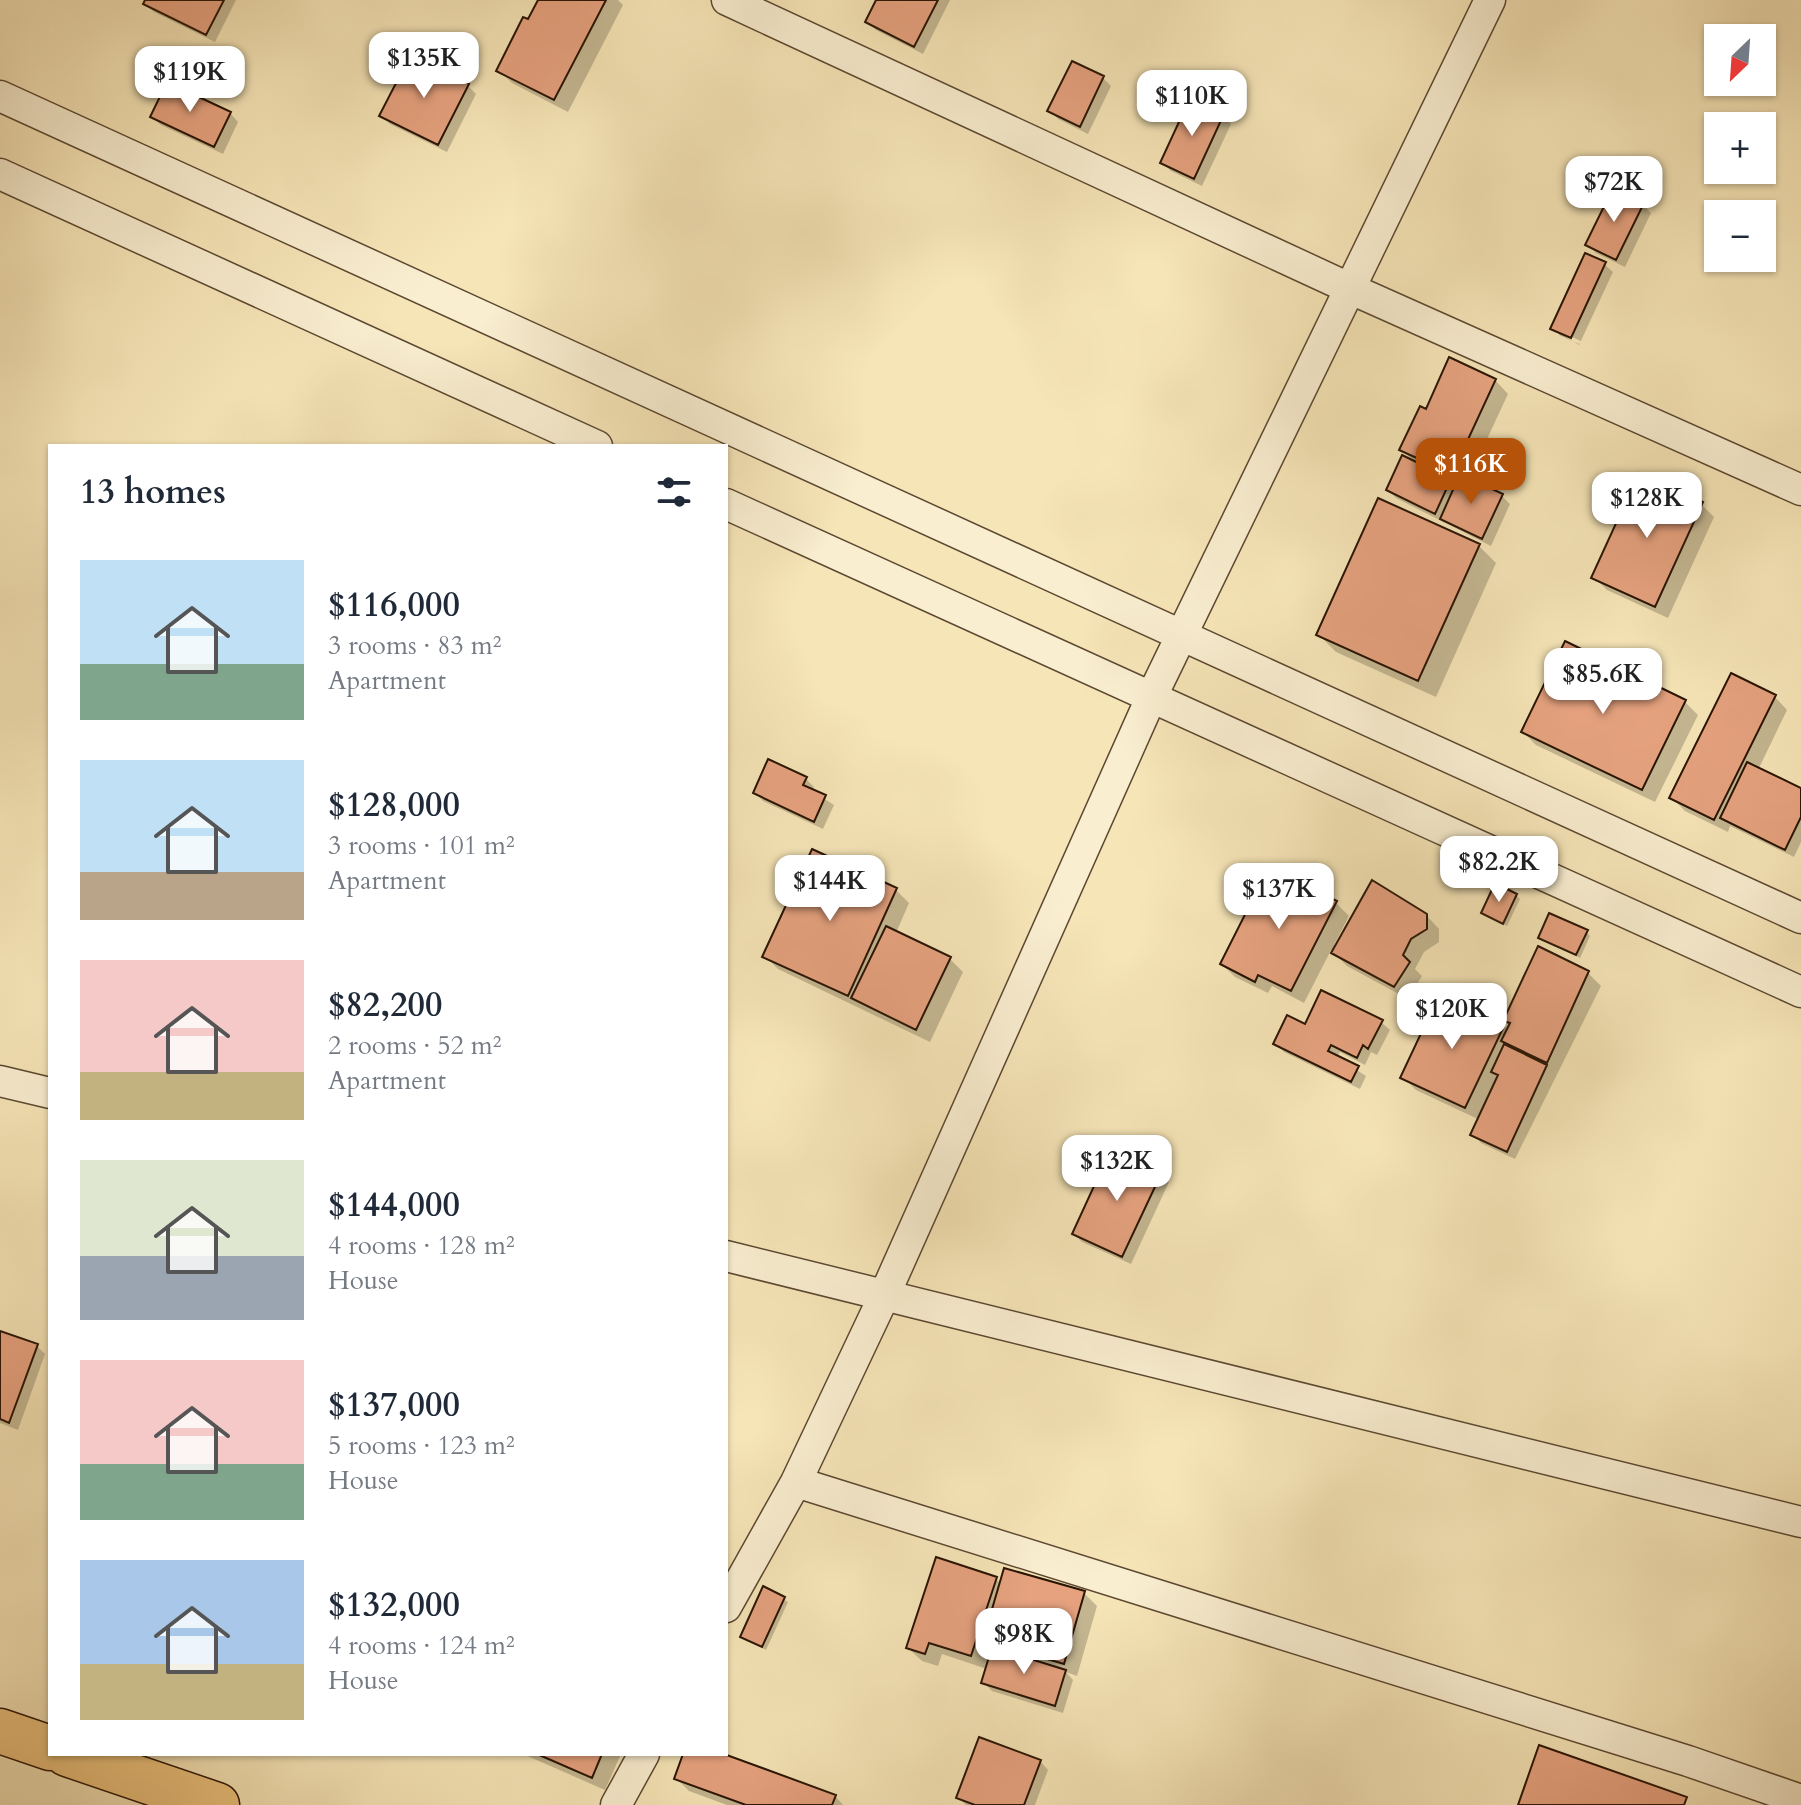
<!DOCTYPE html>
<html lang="en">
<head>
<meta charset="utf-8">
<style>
  body { margin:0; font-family:Cardo,serif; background:#f2f2f3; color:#1f2937; height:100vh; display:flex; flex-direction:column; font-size:30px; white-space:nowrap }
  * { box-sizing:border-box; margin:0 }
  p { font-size:26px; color:#747a83 }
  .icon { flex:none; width:44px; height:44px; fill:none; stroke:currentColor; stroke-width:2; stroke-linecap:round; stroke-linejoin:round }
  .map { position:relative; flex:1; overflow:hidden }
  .drawer { position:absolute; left:48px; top:444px; width:680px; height:1312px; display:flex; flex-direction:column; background:#fff; border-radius:0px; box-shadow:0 2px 6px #0004 }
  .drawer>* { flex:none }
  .needle { width:52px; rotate:205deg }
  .buttons { position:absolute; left:1704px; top:24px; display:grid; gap:16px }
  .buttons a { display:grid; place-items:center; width:72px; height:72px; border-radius:0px; background:#fff; box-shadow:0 2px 6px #0004; font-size:40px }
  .price { position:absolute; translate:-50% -68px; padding:0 18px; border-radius:16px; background:#fff; color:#222; font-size:26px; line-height:52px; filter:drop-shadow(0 2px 4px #0008) }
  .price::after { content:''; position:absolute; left:50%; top:48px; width:24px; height:18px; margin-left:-12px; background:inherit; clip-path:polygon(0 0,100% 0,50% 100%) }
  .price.current { background:#b45309; color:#fff }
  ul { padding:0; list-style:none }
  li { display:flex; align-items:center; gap:24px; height:200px; padding:0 32px }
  li span { display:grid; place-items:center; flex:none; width:224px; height:160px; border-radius:0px; color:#555 }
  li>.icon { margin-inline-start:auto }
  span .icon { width:96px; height:96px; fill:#fffc; stroke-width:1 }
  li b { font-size:34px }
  h2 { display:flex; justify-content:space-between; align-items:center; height:96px; padding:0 32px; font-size:34px }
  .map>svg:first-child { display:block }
  .shadow { fill:#0003; fill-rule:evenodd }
  .building { fill:#e6a27f; stroke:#291404; stroke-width:2 }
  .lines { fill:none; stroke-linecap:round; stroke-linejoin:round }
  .street-casing { stroke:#5c4831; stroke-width:33 }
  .highway-casing { stroke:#291404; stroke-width:47 }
  .street { stroke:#f9eed0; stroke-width:30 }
  .highway { stroke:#ebc27c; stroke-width:44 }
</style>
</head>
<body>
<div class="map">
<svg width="1801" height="1805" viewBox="0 0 1801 1805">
  <rect width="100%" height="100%" fill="#f6e5b7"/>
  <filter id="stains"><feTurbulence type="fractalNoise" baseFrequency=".0025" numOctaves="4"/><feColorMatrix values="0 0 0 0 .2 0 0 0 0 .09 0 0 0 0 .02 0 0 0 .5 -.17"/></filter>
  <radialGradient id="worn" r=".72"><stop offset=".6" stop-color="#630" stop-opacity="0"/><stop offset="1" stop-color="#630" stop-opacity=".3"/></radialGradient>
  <!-- shadow -->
  <path class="shadow" d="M147,0H236L215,42L154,12L145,4Z
    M538,0H618L623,5L568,112L512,83L499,70Z
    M878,0H950L923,54L876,30L867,22Z
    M1103,78L1111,86L1088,134L1058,119L1050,111Z
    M468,86L476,94L447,152L390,124L382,116Z
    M230,113L238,122L223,154L161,125L152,117Z
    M1223,116L1231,124L1202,186L1171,171L1162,163Z
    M1643,205L1651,213L1625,267L1596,253L1588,245Z
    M1604,264L1613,272L1579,345L1552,328ZM1559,331L1581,341L1579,344L1559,335Z
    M1450,360L1495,380L1508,394L1468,480L1502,496L1510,504L1491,546L1396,498L1388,490L1415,463L1402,450L1427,411Z
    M1701,504L1714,517L1668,618L1607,590L1594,577Z
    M1479,546L1496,563L1436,697L1336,652L1319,635Z
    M1774,696L1787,710L1758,770L1801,790V842L1794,857L1730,826L1728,832L1685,811L1672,798Z
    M1685,702L1698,715L1655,802L1536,745L1523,732Z
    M806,779L814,787L812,791L834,805L823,829L763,801L755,793Z
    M813,851L896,890L909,903L896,933L950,959L963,972L930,1042L778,969L765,956Z
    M1516,895L1520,899L1507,926L1483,913Z
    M1336,903L1349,916L1334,945L1337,947L1426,915L1439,929V942L1424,952L1415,969L1422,976L1408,999L1347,966L1331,950L1304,1003L1272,986L1268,993L1235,977L1222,964Z
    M1586,932L1590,936L1580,958L1541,938Z
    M1588,973L1601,986L1515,1159L1481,1143L1473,1134L1480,1120L1416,1090L1403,1077L1503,1025L1508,1030L1511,1025L1506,1020Z
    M1381,1022L1390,1030L1377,1055L1371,1052L1365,1065L1340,1052L1337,1057L1366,1076L1360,1089L1284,1052L1276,1044Z
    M1160,1174L1169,1182L1131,1264L1082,1242L1074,1234Z
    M0,1333L37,1346L45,1354L18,1430L0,1423Z
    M996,1579L1001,1584L1084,1593L1097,1606L1077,1676L1066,1672L1073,1680L1063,1713L992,1691L983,1682L987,1669L942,1654L938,1666L922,1661L908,1648Z
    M764,1589L788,1602L766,1650L742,1637Z
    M523,1754H621L605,1790Z
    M685,1754H718L835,1796L843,1805H727L689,1791L676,1778Z
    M1040,1761L1048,1770L1035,1805H966L959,1798Z"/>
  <!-- building -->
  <path class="building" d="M145,0H224L206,35L143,4Z
    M538,0H606L554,100L496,71L523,17L528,19Z
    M876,0H938L914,47L865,22Z
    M411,54L469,84L438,145L379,116Z
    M1072,61L1104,76L1080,127L1047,111Z
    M167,82L231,112L214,147L150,117Z
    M1190,98L1224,114L1194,179L1160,163Z
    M1613,188L1644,203L1616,260L1585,245Z
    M1585,253L1606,262L1571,338L1550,329Z
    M1449,357L1496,379L1452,474L1399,450L1420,406L1426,409Z
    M1402,455L1451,479L1435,514L1386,490Z
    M1639,473L1703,502L1655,607L1591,578Z
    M1460,474L1503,494L1482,539L1440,519Z
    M1378,498L1480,544L1418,681L1316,635Z
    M1565,641L1686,700L1642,790L1521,732Z
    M1731,673L1776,695L1714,820L1669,798Z
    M768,759L807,777L803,785L826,795L814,822L753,793Z
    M1747,762L1801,788V817L1785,850L1720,818Z
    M812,849L897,888L848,996L762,957Z
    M1269,867L1337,901L1291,991L1258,975L1255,982L1220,964Z
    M1372,880L1427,914V929L1411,939L1403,955L1410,962L1394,987L1331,953Z
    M1495,883L1517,894L1503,924L1481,913Z
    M1549,913L1588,930L1576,955L1538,938Z
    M886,926L951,957L916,1030L851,998Z
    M1538,946L1589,971L1547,1063L1501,1041L1510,1023L1503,1021Z
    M1321,990L1383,1020L1368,1049L1363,1045L1357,1058L1331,1045L1328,1051L1359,1066L1351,1082L1273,1044L1287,1015L1305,1024Z
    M1440,993L1505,1024L1465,1108L1400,1078Z
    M1504,1044L1547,1065L1507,1152L1470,1135L1498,1075L1491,1072Z
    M1111,1149L1162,1172L1122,1257L1072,1234Z
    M0,1331L38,1344L9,1423L0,1419Z
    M936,1557L997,1577L971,1656L929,1643L925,1654L906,1648Z
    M1004,1568L1085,1591L1064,1664L983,1640Z
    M763,1586L785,1597L762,1647L740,1637Z
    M992,1647L1066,1670L1055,1706L981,1683Z
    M979,1737L1041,1760L1024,1805H975L956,1798Z
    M1539,1745L1687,1797L1684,1805H1518Z
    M537,1754H602L592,1778Z
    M683,1754H724L836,1795L832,1805H746L674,1779Z"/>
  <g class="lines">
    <!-- street casing -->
    <g class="street-casing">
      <path id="street" d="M727,0L1351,289L1801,490
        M0,96L1801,918
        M0,174L597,446
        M726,504L1801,992
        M0,1081L50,1093
        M726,1256L1801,1522
        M796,1482L1688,1761L1801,1800
        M726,1607L796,1482L885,1294L1151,698L1490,0
        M616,1805L644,1754"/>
    </g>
    <!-- highway casing -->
    <g class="highway-casing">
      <path id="highway" d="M0,1731L50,1748
        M67,1754L217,1805"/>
    </g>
    <!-- street -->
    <use href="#street" class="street"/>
    <!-- highway -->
    <use href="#highway" class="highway"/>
  </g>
  <rect width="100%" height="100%" filter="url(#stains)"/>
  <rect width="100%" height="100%" fill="url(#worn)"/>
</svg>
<div class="buttons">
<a><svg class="needle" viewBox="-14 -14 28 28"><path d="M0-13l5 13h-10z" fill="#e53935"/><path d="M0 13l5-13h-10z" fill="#747a83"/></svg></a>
<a>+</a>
<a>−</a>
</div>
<b class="price" style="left:424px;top:100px">$135K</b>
<b class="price" style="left:190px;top:114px">$119K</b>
<b class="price" style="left:1192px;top:138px">$110K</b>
<b class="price" style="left:1614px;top:224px">$72K</b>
<b class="price current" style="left:1471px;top:506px">$116K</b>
<b class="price" style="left:1647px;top:540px">$128K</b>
<b class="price" style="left:1603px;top:716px">$85.6K</b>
<b class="price" style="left:1499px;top:904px">$82.2K</b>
<b class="price" style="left:830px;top:923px">$144K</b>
<b class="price" style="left:1279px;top:931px">$137K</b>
<b class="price" style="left:1452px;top:1051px">$120K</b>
<b class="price" style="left:1117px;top:1203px">$132K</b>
<b class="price" style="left:1024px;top:1676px">$98K</b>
<section class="drawer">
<h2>13 homes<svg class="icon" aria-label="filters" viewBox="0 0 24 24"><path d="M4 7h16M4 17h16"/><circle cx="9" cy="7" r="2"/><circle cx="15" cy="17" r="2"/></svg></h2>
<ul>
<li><span style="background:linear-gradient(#bfe0f5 65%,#7fa58c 0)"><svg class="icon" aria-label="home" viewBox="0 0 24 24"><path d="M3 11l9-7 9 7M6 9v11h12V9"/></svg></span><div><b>$116,000</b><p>3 rooms · 83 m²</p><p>Apartment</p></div></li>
<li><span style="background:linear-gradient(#bfe0f5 70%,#b9a48a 0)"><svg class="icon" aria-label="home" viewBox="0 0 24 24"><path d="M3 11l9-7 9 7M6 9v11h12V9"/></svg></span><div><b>$128,000</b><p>3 rooms · 101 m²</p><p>Apartment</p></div></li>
<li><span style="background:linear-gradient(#f6c9c9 70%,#c2b280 0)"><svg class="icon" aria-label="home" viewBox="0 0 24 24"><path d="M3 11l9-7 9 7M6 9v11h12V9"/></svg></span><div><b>$82,200</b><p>2 rooms · 52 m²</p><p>Apartment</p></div></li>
<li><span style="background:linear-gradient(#dfe7d0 60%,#9aa5b1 0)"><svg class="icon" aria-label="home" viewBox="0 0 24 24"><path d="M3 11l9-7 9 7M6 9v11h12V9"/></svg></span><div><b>$144,000</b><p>4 rooms · 128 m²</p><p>House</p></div></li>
<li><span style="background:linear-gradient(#f6c9c9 65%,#7fa58c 0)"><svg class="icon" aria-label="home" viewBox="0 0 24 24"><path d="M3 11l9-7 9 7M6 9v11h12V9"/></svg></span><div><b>$137,000</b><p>5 rooms · 123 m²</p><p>House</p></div></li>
<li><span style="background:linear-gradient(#a9c7e8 65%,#c2b280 0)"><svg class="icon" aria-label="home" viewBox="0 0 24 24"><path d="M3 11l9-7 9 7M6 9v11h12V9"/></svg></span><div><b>$132,000</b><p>4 rooms · 124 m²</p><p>House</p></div></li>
</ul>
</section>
</div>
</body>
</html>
